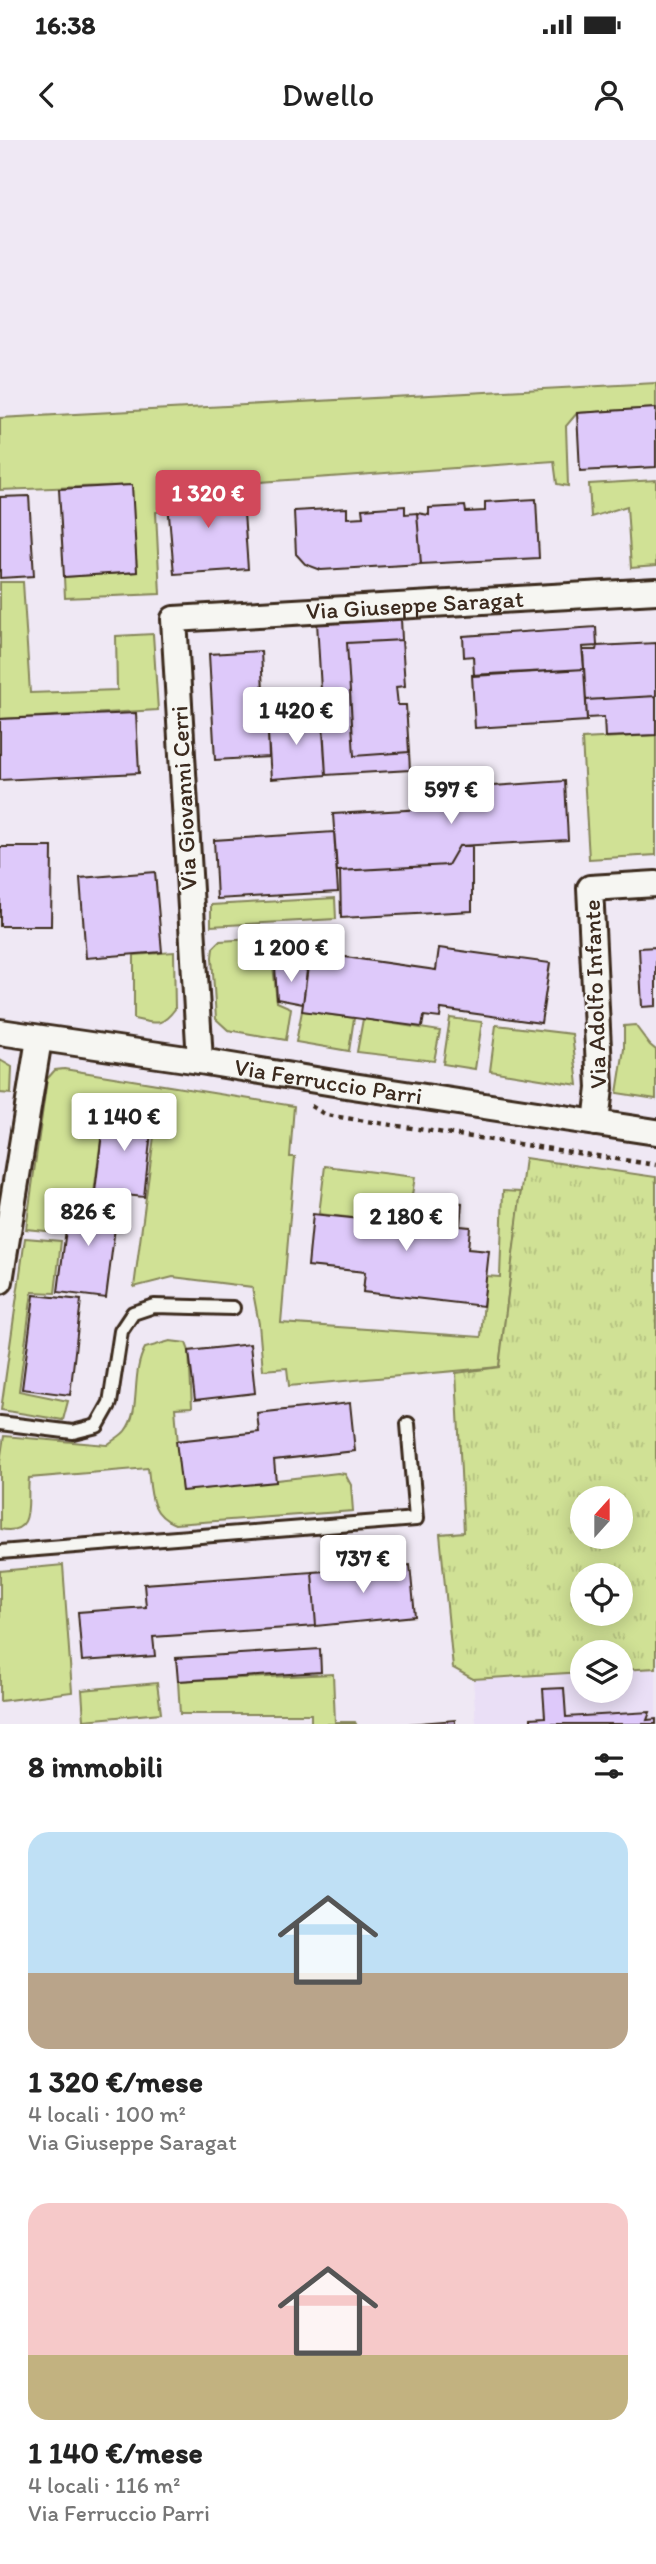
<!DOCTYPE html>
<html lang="it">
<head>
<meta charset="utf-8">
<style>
  body { margin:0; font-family:Itim,sans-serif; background:#f6f6f6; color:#222; height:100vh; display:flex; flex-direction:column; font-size:26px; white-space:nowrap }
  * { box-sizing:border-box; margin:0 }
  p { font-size:23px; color:#767676 }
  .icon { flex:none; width:38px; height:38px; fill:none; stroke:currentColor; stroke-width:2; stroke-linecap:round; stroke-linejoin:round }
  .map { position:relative; height:1584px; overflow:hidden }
  .panel { display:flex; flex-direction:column; background:#fff; flex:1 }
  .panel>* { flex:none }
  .needle { width:46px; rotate:21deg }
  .tools { position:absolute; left:570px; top:1346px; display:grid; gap:14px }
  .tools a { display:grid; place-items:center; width:63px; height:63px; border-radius:50%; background:#fff; box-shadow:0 4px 18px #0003; font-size:35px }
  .price { position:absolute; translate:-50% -60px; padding:0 16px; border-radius:7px; background:#fff; color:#222; font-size:23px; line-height:46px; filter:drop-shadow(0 2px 4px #0008) }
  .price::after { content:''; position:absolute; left:50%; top:42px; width:21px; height:16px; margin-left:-10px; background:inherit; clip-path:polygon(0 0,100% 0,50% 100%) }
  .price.selected { background:#d1495b; color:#fff }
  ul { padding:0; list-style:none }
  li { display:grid; align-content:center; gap:14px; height:371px; padding:0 28px }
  li span { display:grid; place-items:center; height:217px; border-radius:21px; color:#555 }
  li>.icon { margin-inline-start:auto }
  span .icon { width:126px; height:126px; fill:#fffc; stroke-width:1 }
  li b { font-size:30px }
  h2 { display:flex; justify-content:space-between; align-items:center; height:84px; padding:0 28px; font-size:30px }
  .status { display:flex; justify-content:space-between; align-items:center; height:49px; padding:0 35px; background:#fff; direction:ltr }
  .status svg { height:19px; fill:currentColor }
  header { display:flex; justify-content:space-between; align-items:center; height:91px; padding:0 28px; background:#fff; font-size:32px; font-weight:600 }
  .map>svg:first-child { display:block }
  .built { fill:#eadff6 }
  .green { fill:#d0e195; stroke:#86865a; stroke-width:2 }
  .park { fill:url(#park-tufts); stroke:#86865a; stroke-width:2; fill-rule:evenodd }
  .building { fill:#dec9fa; stroke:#3b2a1e; stroke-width:2 }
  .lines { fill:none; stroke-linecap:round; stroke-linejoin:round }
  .lane-casing { stroke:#3b2a1e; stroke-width:18 }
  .street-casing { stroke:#3b2a1e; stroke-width:30 }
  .path { stroke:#3b2a1e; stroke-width:4.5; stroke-dasharray:5 5; stroke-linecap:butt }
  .lane { stroke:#f6f6f2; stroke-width:12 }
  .street { stroke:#f6f6f2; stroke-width:24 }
  .labels { text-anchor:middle; stroke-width:5; stroke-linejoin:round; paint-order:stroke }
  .street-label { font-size:24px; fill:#3b2a1e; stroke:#f6f6f2 }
</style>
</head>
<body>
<div class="status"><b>16:38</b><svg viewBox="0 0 49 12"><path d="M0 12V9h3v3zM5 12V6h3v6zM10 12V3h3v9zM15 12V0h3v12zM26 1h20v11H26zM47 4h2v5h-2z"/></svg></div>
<header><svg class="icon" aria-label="back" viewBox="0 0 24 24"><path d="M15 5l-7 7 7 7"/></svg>Dwello<svg class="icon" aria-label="person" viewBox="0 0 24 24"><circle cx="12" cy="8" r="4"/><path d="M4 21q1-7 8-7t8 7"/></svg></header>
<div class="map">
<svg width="656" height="1584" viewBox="0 0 656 1584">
  <defs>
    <pattern id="park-tufts" width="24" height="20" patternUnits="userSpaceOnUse" patternTransform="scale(1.75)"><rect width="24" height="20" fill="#d0e195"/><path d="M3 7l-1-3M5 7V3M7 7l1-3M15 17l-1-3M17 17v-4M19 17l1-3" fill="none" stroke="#b4c180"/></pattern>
  </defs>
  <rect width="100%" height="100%" fill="#efe8f4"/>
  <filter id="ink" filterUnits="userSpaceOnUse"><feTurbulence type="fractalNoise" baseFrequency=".0143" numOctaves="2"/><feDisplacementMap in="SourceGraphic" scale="14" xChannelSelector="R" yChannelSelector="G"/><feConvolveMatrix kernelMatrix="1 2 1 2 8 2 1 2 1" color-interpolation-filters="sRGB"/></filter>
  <g filter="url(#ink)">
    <!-- built -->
    <path class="built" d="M656,1528V1584H476L473,1539L583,1532V1550H621V1530Z"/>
    <!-- green -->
    <path class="green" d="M656,243V268L577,273L566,286L568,346L557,344L554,321L260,342L242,345L168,351L169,370L156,372L160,454L65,458L64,437L137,432L131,345L0,350V278Z
      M656,340V426L631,428L627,366L591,377L589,344Z
      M0,442H23L30,553L117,550L116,496L153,494L158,570L0,579Z
      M656,595V715L589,719L582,599Z
      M335,758L336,779L211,786V765Z
      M270,798L277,862L291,868L286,900L228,890L216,879L212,817L213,808L220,801Z
      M174,812L175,869C161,888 155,883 134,879V815Z
      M302,871L354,878L349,911L296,902Z
      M450,878L482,882L475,929L443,924Z
      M363,879L440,891L434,921L357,912Z
      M496,885L572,894L578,945L490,931Z
      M635,885L650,905L656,910V959L617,953L624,909V886Z
      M0,920L12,927L11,954L0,953Z
      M64,929L294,966L290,1017H295L281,1183L481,1197L486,1136L500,1137L503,1051L521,1052L499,1227L289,1246L287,1228L263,1230L259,1184L252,1147L173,1137L134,1147L157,974L105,968L93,1061L70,1058L66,1093L26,1089L47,939L55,930Z
      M325,1026L415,1037L407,1084L319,1074Z
      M25,1098L61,1101L55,1153L32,1152L19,1251L68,1261L63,1280L1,1270Z
      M170,1201L186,1203L189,1211L192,1267L175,1268L182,1351L338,1333L345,1334L351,1345L353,1371L175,1384C149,1374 151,1352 148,1328L29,1338C26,1361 37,1396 0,1389V1321L4,1296L107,1305C113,1300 121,1296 125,1291C142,1269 130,1235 145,1208Z
      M63,1425L72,1552L0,1561V1431Z
      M333,1534L335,1582H355L356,1584H311V1574H180L178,1541Z
      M157,1543L161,1573L84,1580L82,1550Z"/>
    <!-- park -->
    <path class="park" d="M525,1018L656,1037V1528L621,1530V1512H583V1532L473,1539L453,1528L440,1394L464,1392L456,1233L499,1227ZM583,1358H621V1396H583ZM583,1435H621V1474H583Z"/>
    <!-- building -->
    <path class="building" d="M656,268V327L580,331L577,273Z
      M132,345L137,432L64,437L59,349Z
      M242,345L248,429L174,434L167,351Z
      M29,356L34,436L0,438V357Z
      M536,359L539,418L421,424L417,373L429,375V368L465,366L466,372L485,371V362Z
      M405,366V374L417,373L421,424L321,430L305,424L296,414L294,371L347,368V378L363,377L362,369Z
      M401,478L402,500L347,503L354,616L409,612L410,630L326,635L317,482Z
      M596,487L597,506L582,507L584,529L474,536L473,516L464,517L463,496Z
      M402,500L405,546L396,547L398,565H406L409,612L354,616L347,503Z
      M656,503V556L586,560L583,510H596L597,506Z
      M261,511L263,552L256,553L257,570L267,569L269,617L215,620L209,514Z
      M584,529L587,581L475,588L472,535Z
      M656,556V595L605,597L604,577L587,578L586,560Z
      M136,573L139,633L0,640V579Z
      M322,576L326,635L271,639L267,579Z
      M565,641L568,700L459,706L448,725L337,731L333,674L443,668L449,649Z
      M334,692L338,752L217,759L214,700Z
      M459,706H472V771L341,778L340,731L448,725Z
      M0,707H52L51,786H0Z
      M155,732L162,812L86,818L80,738Z
      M656,807V866L642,867L639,808Z
      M439,808L550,823L541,883L441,869L440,878L424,876L422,887L302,871L310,812L436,830Z
      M275,826L307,830L303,864L277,859Z
      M105,968L153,973L144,1057L95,1052Z
      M410,1057L462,1063L460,1086L470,1087L468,1109L489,1111L483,1166L363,1152L365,1132L308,1126L313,1074L407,1084Z
      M70,1058L118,1064L106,1158L58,1152Z
      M34,1155L81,1160L70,1255L22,1249Z
      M250,1204L255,1253L195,1260L189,1211Z
      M350,1263L355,1311L274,1320L276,1342L182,1351L176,1301L259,1292L257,1273Z
      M410,1425L415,1476L316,1486L312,1432Z
      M312,1432L316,1486L153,1497L155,1516L82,1521L78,1472L146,1467L144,1444Z
      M320,1509L321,1532L178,1541L176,1518Z
      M564,1548L566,1577L650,1572L647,1580L656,1579V1584H531V1578L545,1577L543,1549Z
      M455,1580V1584H408Z"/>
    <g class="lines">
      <!-- lane casing -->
      <g class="lane-casing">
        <path id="lane" d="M0,1283L73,1292L97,1286L110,1263L121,1191L133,1173L154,1166L233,1168
          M0,1412L416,1379L408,1284"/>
      </g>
      <!-- street casing -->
      <g class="street-casing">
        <g id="street">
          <path id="s1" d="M0,892L200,921L346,945L656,992"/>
          <path id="s2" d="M200,921L174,479L656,451"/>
          <path d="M596,983L600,948L590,748L656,744"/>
          <path d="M0,1141L39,899"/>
        </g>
      </g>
      <!-- path -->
      <path class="path" d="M311,966L326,975L656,1025"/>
      <!-- lane -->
      <use href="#lane" class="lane"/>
      <!-- street -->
      <use href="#street" class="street"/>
    </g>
  </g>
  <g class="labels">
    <!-- street labels -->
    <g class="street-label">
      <text dy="8" stroke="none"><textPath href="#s2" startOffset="684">Via Giuseppe Saragat</textPath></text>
      <text transform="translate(184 658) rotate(-93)" y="8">Via Giovanni Cerri</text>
      <text transform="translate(595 854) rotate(-92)" y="8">Via Adolfo Infante</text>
      <text dy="8" stroke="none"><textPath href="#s1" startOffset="332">Via Ferruccio Parri</textPath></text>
    </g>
  </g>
</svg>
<div class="tools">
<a><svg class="needle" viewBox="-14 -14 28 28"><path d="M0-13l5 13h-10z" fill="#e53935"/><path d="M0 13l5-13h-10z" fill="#767676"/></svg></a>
<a><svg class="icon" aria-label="locate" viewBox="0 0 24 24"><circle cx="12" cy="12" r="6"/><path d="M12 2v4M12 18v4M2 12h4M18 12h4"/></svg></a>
<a><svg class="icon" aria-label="layers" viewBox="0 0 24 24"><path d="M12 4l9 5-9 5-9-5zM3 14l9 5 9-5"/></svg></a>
</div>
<b class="price selected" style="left:208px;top:390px">1 320 €</b>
<b class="price" style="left:296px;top:607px">1 420 €</b>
<b class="price" style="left:451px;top:686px">597 €</b>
<b class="price" style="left:291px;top:844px">1 200 €</b>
<b class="price" style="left:124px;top:1013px">1 140 €</b>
<b class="price" style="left:88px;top:1108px">826 €</b>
<b class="price" style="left:406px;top:1113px">2 180 €</b>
<b class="price" style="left:363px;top:1455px">737 €</b>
</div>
<section class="panel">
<h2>8 immobili<svg class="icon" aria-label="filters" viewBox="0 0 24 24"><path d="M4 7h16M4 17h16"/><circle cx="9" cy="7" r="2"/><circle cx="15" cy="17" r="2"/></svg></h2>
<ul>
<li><span style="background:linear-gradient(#bfe0f5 65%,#b9a48a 0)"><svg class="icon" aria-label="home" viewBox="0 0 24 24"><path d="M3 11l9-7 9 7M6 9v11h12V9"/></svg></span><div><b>1 320 €/mese</b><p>4 locali · 100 m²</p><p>Via Giuseppe Saragat</p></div></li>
<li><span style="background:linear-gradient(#f6c9c9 70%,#c2b280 0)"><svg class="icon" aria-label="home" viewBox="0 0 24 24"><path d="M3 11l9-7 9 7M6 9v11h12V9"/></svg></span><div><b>1 140 €/mese</b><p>4 locali · 116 m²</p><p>Via Ferruccio Parri</p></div></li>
</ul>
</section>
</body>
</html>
